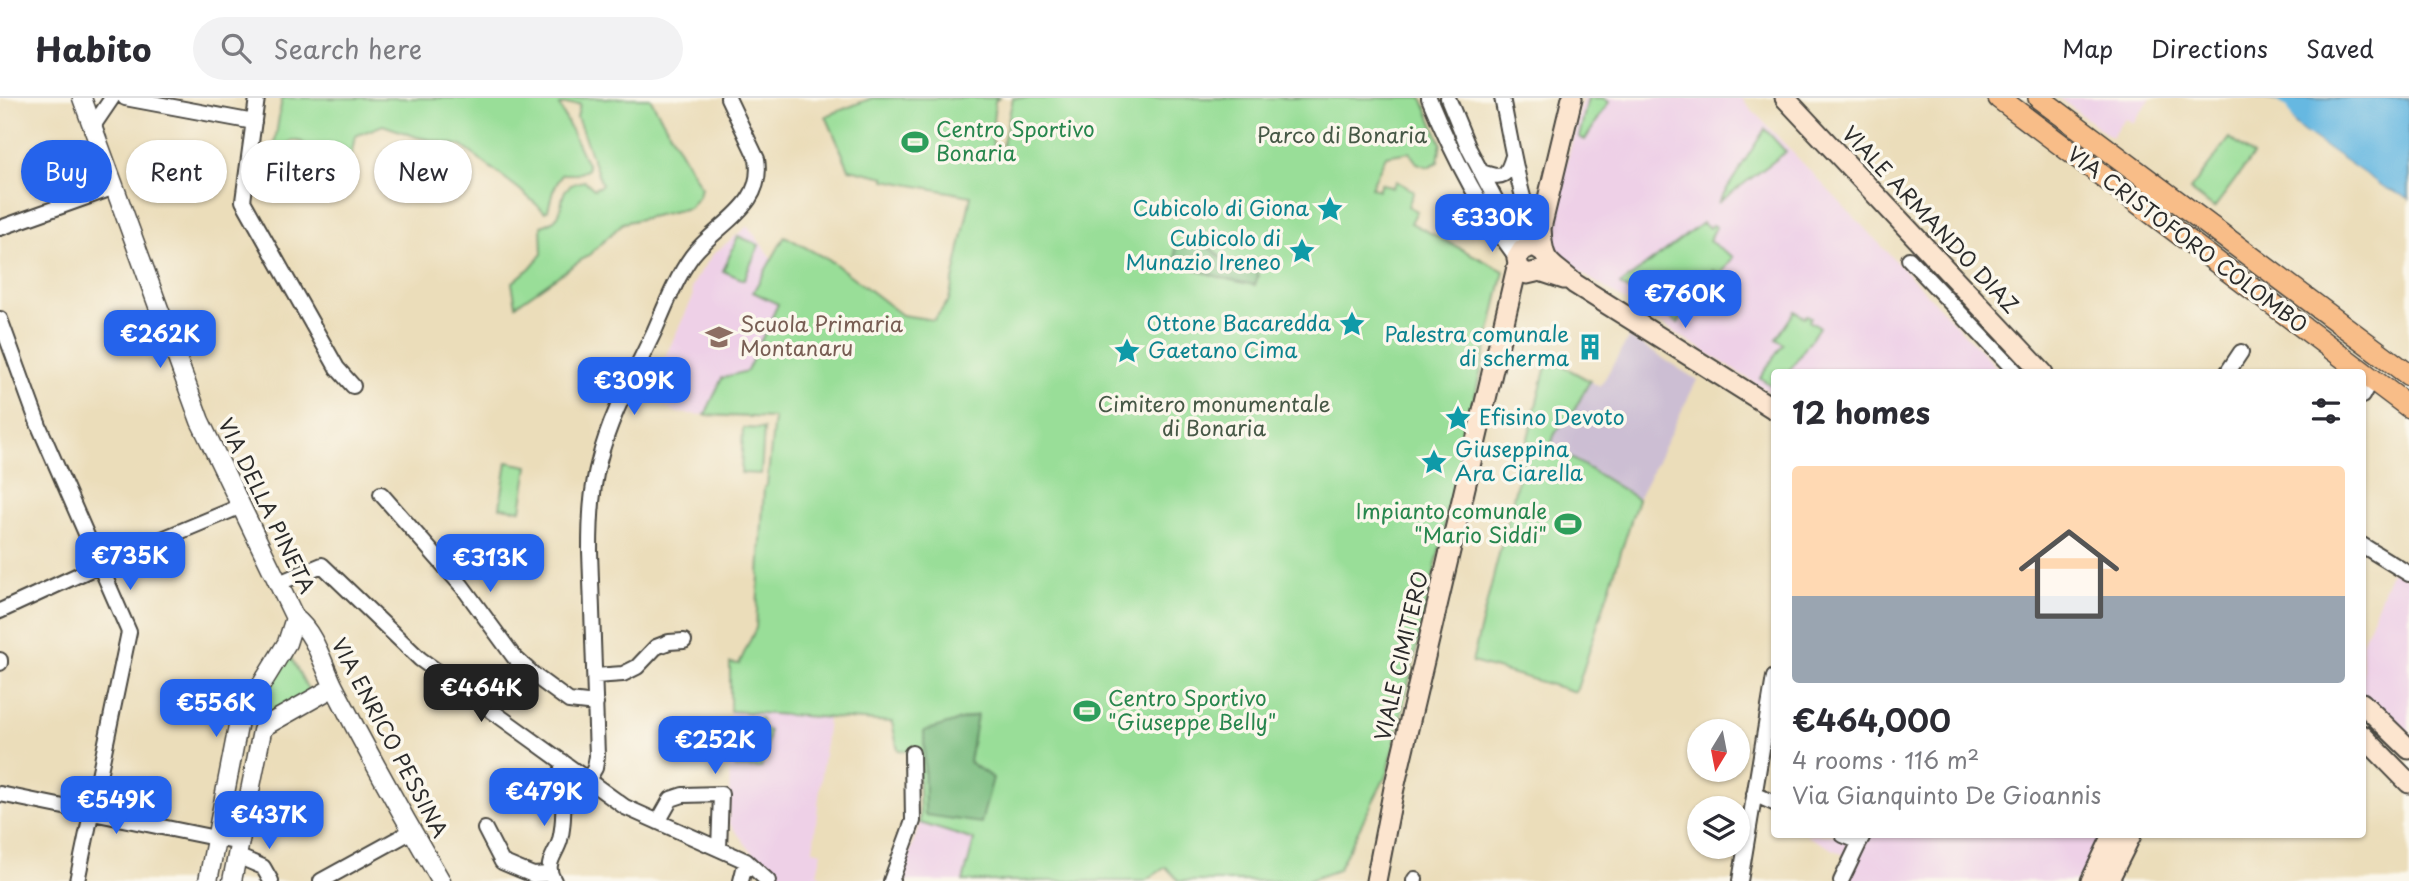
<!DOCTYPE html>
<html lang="en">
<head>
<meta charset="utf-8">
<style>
  body { margin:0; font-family:"Playpen Sans",sans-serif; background:#f2f2f3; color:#2b2b33; height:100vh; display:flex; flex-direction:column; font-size:26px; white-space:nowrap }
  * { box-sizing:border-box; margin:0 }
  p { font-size:23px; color:#7c7c81 }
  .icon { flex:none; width:38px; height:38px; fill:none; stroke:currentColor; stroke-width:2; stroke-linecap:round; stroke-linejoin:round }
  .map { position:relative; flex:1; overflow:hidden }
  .drawer { position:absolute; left:1771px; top:271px; width:595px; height:469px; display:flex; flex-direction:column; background:#fff; border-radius:7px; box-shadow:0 2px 5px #0004 }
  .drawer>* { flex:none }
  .banner { position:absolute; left:21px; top:42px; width:665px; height:63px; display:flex; gap:14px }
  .needle { width:46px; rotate:190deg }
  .tools { position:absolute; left:1687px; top:621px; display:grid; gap:14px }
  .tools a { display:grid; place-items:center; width:63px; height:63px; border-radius:50%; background:#fff; box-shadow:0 2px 5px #0004; font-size:35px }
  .price { position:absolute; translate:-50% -60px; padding:0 16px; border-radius:14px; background:#2563eb; color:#fff; font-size:23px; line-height:46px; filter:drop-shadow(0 2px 4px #0008) }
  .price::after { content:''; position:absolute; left:50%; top:42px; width:21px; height:16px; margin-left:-10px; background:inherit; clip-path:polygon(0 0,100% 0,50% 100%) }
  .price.active { background:#222; color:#fff }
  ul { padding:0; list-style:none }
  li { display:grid; align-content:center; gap:14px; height:371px; padding:0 21px }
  li span { display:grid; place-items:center; height:217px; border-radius:7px; color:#555 }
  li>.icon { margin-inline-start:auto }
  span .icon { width:126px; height:126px; fill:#fffc; stroke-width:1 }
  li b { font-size:30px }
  h2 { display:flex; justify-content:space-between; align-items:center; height:84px; padding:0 21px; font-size:30px }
  .tag { padding:0 24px; border-radius:32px; background:#fff; box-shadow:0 2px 5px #0004; font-size:24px; line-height:63px }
  .tag.active { background:#2563eb; color:#fff }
  header { display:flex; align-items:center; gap:42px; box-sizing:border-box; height:98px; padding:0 35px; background:#fff; border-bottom:2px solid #e1e1e2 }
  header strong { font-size:33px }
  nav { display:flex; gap:38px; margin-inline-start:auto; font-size:24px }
  .search { width:490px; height:63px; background:#f2f2f3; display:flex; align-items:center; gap:18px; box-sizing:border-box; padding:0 24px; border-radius:38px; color:#7c7c81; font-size:26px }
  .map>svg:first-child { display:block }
  .built { fill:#eed0e7 }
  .industrial { fill:#ccbed3 }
  .green { fill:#99de98; stroke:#628462; stroke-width:2 }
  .forest { fill:#7abd80; stroke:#527456; stroke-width:2 }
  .water { fill:#66b8e1; stroke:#487286; stroke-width:2 }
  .pier { fill:#ebddba }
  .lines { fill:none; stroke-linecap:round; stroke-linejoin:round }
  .minor-casing { stroke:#484640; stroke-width:18 }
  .tertiary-casing { stroke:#484640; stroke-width:21 }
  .secondary-casing { stroke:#484640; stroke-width:23 }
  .primary-casing { stroke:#484640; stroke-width:24 }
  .minor { stroke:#fff; stroke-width:14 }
  .tertiary { stroke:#fff; stroke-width:18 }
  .secondary { stroke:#fce5cf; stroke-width:19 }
  .primary { stroke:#f8bd88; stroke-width:21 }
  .labels { text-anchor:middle; stroke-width:7; stroke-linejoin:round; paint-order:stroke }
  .leisure-label { font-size:21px; fill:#27864d; stroke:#fbf7ec; text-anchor:start }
  .park-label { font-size:21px; fill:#465846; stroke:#fbf7ec }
  .culture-label { font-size:21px; fill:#0d838f; stroke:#fbf7ec; text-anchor:end }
  .street-label { font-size:21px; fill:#2b2b2b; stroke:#fbf7ec }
  .education-label { font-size:21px; fill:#785e54; stroke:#fbf7ec; text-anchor:start }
</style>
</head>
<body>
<header>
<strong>Habito</strong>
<div class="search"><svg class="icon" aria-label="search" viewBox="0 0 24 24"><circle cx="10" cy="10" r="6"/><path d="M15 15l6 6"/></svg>Search here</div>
<nav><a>Map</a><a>Directions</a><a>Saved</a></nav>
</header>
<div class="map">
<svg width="2409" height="783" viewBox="0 0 2409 783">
  <rect width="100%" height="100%" fill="#fbf7ec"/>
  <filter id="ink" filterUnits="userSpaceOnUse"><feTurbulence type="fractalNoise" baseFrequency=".0143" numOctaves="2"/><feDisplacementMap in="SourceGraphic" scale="14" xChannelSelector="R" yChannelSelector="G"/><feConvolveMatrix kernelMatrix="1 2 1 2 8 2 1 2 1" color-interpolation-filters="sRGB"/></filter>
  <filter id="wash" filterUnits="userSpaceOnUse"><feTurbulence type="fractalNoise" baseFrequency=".00686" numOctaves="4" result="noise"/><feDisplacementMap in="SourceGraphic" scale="28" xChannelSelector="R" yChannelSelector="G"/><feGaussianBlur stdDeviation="1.57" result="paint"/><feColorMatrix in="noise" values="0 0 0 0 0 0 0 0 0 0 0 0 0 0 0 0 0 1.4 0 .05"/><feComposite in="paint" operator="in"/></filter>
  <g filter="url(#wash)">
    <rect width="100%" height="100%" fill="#ebddba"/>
    <!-- built -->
    <path class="built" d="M1583,0H1741L2002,275H1774V297L1556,159L1547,141Z
      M2059,0H2151L2133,25L2125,20L2111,39Z
      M748,128L772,161L753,194L779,206L747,273L722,280L705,317L678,315L646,300L693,199L692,190L697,179L713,156Z
      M2392,471L2409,481V642L2363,597L2362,545Z
      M730,613L828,621L813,752L822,754L817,775L826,783H782L755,758L729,725Z
      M920,725L974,742L963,783H900Z
      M1805,737H2115L2091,783H1844L1854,762Z"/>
    <!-- industrial -->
    <path class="industrial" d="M1629,239L1697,282L1638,401L1554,351L1551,343L1559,328L1571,318L1590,283L1600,289Z"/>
    <!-- green -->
    <path class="green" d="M282,0H650L701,89L699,98L689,110L623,125L590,156L516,207L512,185L530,170L542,156L541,128C578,119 545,88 585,83L594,91L602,87L577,19L580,6L559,7L588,68L587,72L577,76H562L553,93L548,112L545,114L519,91L462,48L417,39L383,27L355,38L347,81L324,96H313L310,86L311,54L302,44L293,42L279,52L274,50Z
      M872,0H999L995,3L992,37L994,51L1002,49L1013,0H1422L1441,45L1438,64L1428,69L1417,65L1409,54L1386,58L1371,89L1378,92L1381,85L1392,90L1396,83L1414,93L1408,108L1417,113L1411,125L1504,173L1388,674L1338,772L1307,783H1179L1166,769L1145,783H963L974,742L920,725L918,654L898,652L892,624L730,613V565L739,566L756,530L764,390L767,387L774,320L705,317L722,280L747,273L778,206L753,194L785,138L834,165L902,217L934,222L949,202L971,98L885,82V79L849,71L826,18Z
      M1588,0H1603L1609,4L1585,42L1579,39Z
      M1765,31L1786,54L1718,105Z
      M2230,40L2253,58L2214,110L2190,92Z
      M1702,125L1709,130L1712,127L1716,129L1709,143L1733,159L1721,177L1713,172L1678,225L1620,187Z
      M738,138L759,147L744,182L723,173Z
      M1795,213L1804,219L1807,217L1811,219L1809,223L1819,229L1788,275H1774V289L1760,280L1783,246L1776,241Z
      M1548,260L1590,283C1584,293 1579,304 1573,314C1565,326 1552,332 1552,348L1638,401L1576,594L1472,564Z
      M743,330L764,331L761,376L741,375Z
      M507,364L528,368L521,412L500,409Z
      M289,556L310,595L270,616C264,615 260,613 259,606Z
      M734,620H761L764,630L769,633L766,660H764L761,670H735Z"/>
    <!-- forest -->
    <path class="forest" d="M1175,147C1202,147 1208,143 1226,165L1254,168L1258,178L1255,187C1227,182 1202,176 1176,163Z
      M977,617L969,664L993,680L981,725L925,717L924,633Z"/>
    <!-- water -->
    <path class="water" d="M2257,0H2409V101L2386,91L2303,34C2278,14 2299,7 2257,0Z"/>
    <!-- pier -->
    <path class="pier" d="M2253,0L2278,4L2287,9L2295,27L2303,34L2386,91L2409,101V104L2384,94L2301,37L2292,29L2284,12L2277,7L2257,4Z"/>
  </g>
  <g filter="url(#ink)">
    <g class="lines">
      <!-- minor casing -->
      <g class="minor-casing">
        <path id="minor" d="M125,0L254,24
          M257,0L243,103L337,270L353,288
          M1429,0C1452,56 1481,112 1517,160
          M1448,0L1469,51L1512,133L1525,149
          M1502,0C1506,17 1520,101 1528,111C1531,114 1539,115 1544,116
          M93,28L112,0
          M1482,74C1503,82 1507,78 1513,58
          M0,130L115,89
          M1909,161L2017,275
          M0,221L39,328L129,534L77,783
          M2227,275L2241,254
          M2362,298L2371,281
          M381,396L462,488L514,559L535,578L569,603L596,606
          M2362,447L2409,476
          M279,485L322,467L420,561L625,709L746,763L768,783
          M0,513L100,467L239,409
          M0,562V565
          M595,578L623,576L637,569L656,549L669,544L684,543
          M588,682L595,670L597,658L590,453C590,423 591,392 599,363C610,318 634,276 654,234C665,209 676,180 692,158C717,125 765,109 757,61L728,0
          M0,696L240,745
          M1754,696L1774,705
          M658,724L671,701L683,697L721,696L719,751
          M485,731L502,764L533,777L549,776
          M1843,737L1860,744
          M237,758L263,769L271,783
          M321,783L412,733
          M554,783C543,766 556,757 560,742C566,717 562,688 562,663
          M741,783L746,763
          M891,783L913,723L912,655
          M1414,783L1415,781
          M1740,783L1774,579
          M1841,783L1863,737"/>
      </g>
      <!-- tertiary casing -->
      <g class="tertiary-casing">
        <path id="tertiary" d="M82,0L200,323L295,520C315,535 323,567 334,589C368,655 404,720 441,783
          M208,783L239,623L287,545L295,520
          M232,783L262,633L265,628L334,589"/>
      </g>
      <!-- secondary casing -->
      <g class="secondary-casing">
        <path id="secondary" d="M1785,0L2043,275
          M1541,130C1543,169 1549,162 1575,186L1774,311
          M1536,139L1541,130L1572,0
          M1542,153L1534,148L1522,152L1517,160L1519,170L1527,176L1540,173L1564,181
          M2362,605L2409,651
          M2362,637L2409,685
          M1376,783L1394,690L1518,165
          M2091,783L2113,737
          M2108,783L2131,737"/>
      </g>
      <!-- primary casing -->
      <g class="primary-casing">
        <path id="primary" d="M1999,0L2409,309
          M2039,0L2409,277"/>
      </g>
      <!-- minor -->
      <use href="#minor" class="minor"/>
      <!-- tertiary -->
      <use href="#tertiary" class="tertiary"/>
      <!-- secondary -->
      <use href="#secondary" class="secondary"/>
      <!-- primary -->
      <use href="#primary" class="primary"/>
    </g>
  </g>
  <!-- icons -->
  <defs>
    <g id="stadium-bare" transform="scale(2.1)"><path d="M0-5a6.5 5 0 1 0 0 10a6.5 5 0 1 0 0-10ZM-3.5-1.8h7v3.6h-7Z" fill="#2e9e5b" stroke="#fbf7ec" stroke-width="2.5" paint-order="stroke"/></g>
    <g id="sight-bare" transform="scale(2.1)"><path d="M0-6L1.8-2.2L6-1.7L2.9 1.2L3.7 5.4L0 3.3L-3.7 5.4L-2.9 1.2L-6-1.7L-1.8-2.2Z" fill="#0f9aa8" stroke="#fbf7ec" stroke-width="2.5" paint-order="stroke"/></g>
    <g id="school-bare" transform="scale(2.1)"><path d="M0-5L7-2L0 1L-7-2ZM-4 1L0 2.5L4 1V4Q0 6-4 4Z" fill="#8d6e63" stroke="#fbf7ec" stroke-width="2.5" paint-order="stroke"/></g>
    <g id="building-bare" transform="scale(2.1)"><path d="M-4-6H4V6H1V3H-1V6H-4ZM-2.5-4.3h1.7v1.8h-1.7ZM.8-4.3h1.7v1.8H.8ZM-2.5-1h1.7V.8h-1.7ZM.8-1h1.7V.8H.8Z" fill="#0f9aa8" stroke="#fbf7ec" stroke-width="2.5" paint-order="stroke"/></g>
  </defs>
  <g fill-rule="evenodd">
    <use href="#stadium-bare" x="915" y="44"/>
    <use href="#sight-bare" x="1330" y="111"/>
    <use href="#sight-bare" x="1302" y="153"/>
    <use href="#sight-bare" x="1352" y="226"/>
    <use href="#school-bare" x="719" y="239"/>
    <use href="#building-bare" x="1590" y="249"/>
    <use href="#sight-bare" x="1127" y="253"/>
    <use href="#sight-bare" x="1458" y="320"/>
    <use href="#sight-bare" x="1434" y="364"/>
    <use href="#stadium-bare" x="1568" y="426"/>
    <use href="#stadium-bare" x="1087" y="613"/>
  </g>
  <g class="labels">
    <!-- leisure labels -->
    <g class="leisure-label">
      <text x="936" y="39">Centro Sportivo<tspan x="936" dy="24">Bonaria</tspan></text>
      <text x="1547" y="421" text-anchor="end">Impianto comunale<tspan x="1547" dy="24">"Mario Siddi"</tspan></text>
      <text x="1108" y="608">Centro Sportivo<tspan x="1108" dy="24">"Giuseppe Belly"</tspan></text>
    </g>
    <!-- park labels -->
    <g class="park-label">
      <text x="1342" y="45">Parco di Bonaria</text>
      <text x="1214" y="314">Cimitero monumentale<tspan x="1214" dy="24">di Bonaria</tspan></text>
    </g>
    <!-- culture labels -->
    <g class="culture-label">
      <text x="1309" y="118">Cubicolo di Giona</text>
      <text x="1281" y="148">Cubicolo di<tspan x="1281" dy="24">Munazio Ireneo</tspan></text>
      <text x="1331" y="233">Ottone Bacaredda</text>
      <text x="1569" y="244">Palestra comunale<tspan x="1569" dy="24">di scherma</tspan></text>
      <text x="1148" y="260" text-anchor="start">Gaetano Cima</text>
      <text x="1479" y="327" text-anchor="start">Efisino Devoto</text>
      <text x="1455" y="359" text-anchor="start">Giuseppina<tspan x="1455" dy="24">Ara Ciarella</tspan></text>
    </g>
    <!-- street labels -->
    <g class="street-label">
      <text transform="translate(1930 122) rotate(47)" y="7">VIALE ARMANDO DIAZ</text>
      <text transform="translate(2187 142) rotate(37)" y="7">VIA CRISTOFORO COLOMBO</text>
      <text transform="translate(266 408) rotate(64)" y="7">VIA DELLA PINETA</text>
      <text transform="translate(1402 558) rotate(-77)" y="7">VIALE CIMITERO</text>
      <text transform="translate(389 640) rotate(62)" y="7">VIA ENRICO PESSINA</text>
    </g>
    <!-- education labels -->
    <g class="education-label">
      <text x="740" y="234">Scuola Primaria<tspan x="740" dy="24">Montanaru</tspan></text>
    </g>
  </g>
</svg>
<div class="tools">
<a><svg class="needle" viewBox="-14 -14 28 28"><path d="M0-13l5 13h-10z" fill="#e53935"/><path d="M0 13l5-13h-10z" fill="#7c7c81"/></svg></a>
<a><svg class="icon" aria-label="layers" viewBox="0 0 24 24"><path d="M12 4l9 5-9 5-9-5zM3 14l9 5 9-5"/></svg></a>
</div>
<b class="price" style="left:1492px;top:156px">€330K</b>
<b class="price" style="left:1685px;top:232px">€760K</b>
<b class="price" style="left:160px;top:272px">€262K</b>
<b class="price" style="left:634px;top:319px">€309K</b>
<b class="price" style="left:130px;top:494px">€735K</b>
<b class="price" style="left:490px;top:496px">€313K</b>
<b class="price active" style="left:481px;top:626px">€464K</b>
<b class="price" style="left:216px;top:641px">€556K</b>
<b class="price" style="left:715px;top:678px">€252K</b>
<b class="price" style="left:544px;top:730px">€479K</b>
<b class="price" style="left:116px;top:738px">€549K</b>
<b class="price" style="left:269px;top:753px">€437K</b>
<div class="banner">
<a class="tag active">Buy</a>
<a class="tag">Rent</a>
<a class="tag">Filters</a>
<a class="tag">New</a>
</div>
<section class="drawer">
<h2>12 homes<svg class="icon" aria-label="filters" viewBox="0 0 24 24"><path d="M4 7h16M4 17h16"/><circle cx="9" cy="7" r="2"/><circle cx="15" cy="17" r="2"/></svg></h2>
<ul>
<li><span style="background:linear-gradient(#ffd9b3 60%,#9aa5b1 0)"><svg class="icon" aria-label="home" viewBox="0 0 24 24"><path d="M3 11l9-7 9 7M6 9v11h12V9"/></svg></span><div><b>€464,000</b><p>4 rooms · 116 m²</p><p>Via Gianquinto De Gioannis</p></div></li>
</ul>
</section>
</div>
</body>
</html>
